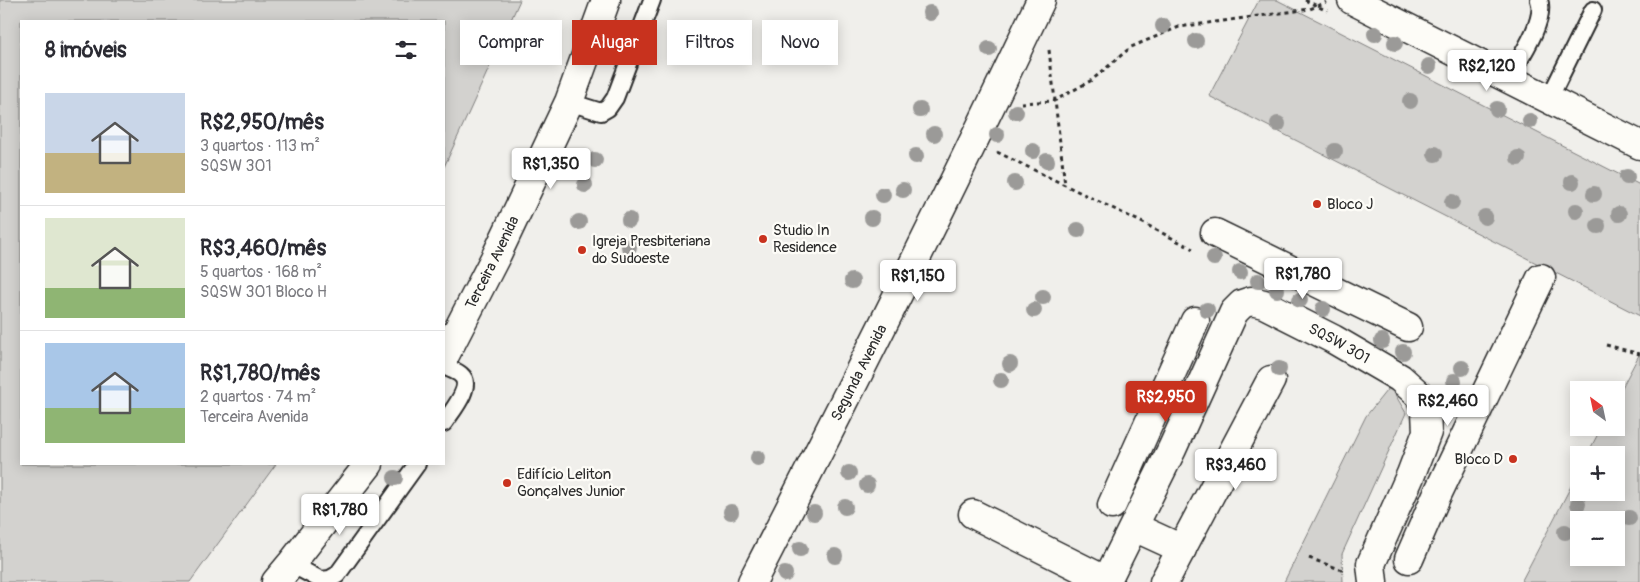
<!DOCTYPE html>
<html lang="pt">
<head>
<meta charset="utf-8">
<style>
  body { margin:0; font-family:Pangolin,sans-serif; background:#f7f7f7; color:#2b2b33; height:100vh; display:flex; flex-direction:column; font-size:19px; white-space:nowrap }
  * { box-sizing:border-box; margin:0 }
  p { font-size:16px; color:#7c7c81 }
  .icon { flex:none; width:28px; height:28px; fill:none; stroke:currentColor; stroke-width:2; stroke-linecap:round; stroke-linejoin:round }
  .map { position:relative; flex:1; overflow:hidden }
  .panel { position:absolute; left:20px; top:20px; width:425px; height:445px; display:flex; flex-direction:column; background:#fff; border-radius:0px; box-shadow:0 2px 12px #0003 }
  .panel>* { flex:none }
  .hud { position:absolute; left:460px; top:20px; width:475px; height:45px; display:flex; gap:10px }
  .needle { width:32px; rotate:327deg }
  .buttons { position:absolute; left:1570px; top:381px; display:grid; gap:10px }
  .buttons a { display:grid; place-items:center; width:55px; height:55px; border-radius:0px; background:#fff; box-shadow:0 2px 12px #0003; font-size:25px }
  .price { position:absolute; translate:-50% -42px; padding:0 11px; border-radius:5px; background:#fff; color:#222; font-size:16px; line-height:32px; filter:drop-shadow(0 1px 2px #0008) }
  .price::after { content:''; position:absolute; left:50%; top:30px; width:15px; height:11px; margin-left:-8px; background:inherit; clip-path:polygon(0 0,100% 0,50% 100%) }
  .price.current { background:#c8321e; color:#fff }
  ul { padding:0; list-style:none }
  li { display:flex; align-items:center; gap:15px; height:125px; padding:0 25px }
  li+li { border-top:1px solid #e1e1e2 }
  li span { display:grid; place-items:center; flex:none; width:140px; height:100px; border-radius:0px; color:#555 }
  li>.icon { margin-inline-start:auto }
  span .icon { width:60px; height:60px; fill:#fffc; stroke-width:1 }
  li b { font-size:21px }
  h2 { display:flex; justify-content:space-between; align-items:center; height:60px; padding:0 25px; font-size:21px }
  .tag { padding:0 18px; border-radius:0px; background:#fff; box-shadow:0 2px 12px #0003; font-size:18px; line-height:45px }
  .tag.current { background:#c8321e; color:#fff }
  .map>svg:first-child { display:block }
  .green { fill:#d3d2cf; stroke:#7f7e7d; fill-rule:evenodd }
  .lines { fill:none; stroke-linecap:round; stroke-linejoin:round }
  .service-casing { stroke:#2b2b2b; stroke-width:20 }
  .minor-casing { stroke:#2b2b2b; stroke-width:31 }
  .tertiary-casing { stroke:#2b2b2b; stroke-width:31 }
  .path { stroke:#2b2b2b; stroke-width:3; stroke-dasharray:4 4; stroke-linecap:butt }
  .service { stroke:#fdfcf7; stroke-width:16 }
  .minor { stroke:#fdfcf7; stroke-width:28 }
  .tertiary { stroke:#fdfcf7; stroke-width:28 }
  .tree { fill:#9b9a98 }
  .poi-dot { fill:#c8321e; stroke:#fdfcf7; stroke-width:2 }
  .labels { text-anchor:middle; stroke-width:4.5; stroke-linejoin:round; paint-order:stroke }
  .poi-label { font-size:15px; fill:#2b2b2b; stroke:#fdfcf7; text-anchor:start }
  .street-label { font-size:15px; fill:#2b2b2b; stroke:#fdfcf7 }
</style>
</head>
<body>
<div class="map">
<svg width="1640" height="582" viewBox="0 0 1640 582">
  <rect width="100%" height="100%" fill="#f0efeb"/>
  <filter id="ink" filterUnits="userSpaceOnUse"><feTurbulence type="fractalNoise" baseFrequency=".02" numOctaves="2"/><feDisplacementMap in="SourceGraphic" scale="10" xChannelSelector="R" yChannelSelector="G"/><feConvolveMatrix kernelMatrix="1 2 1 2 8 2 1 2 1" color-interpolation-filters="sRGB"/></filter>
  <g filter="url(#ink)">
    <!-- green -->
    <path class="green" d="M0,0H520L444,167V21H21V464H276L190,582H0Z
      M1259,0H1277L1640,185V316L1209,96Z
      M1640,353V582H1521L1579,471V492H1616V455H1587L1601,428H1616V399ZM1579,520H1616V558H1579Z
      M1390,386L1406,413L1342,554L1343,582H1284L1366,416Z"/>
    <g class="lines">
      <!-- service casing -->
      <g class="service-casing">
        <path id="service" d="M1508,79C1518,61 1547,20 1539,0
          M1549,99L1593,10
          M569,102L601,112L608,108L615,98L652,0
          M444,366C449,369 457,371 461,375C474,386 451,412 444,423
          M291,564L321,580L330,579L337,575L417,464"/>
      </g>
      <!-- minor casing -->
      <g class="minor-casing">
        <g id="minor">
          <path d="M1215,233L1408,327"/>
          <path d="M1112,505L1195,321"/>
          <path d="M973,514L1107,581"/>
          <path d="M1134,527L1182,549"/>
          <path d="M1409,559L1436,497L1541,278"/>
          <path id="s1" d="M1106,582L1172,449L1234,312L1242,304L1251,301L1264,304L1333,339L1400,378L1420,396L1426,411L1427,432L1411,474L1371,564L1373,582"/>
          <path d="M1164,582L1271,380"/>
        </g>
      </g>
      <!-- tertiary casing -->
      <g class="tertiary-casing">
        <g id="tertiary">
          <path d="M1352,0L1640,145"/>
          <path id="s2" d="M444,357L497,254L569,102L606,0"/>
          <path d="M276,582L291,564L369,464"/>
          <path id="s3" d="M752,582C851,390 949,196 1041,0"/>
        </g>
      </g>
      <!-- path -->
      <path class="path" d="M1305,0L1327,11
        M1049,50L1065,185
        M1021,103L1054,101L1092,80L1131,47L1179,27L1310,9L1326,2
        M997,152L1143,223L1193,249
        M1606,345L1640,354
        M1309,558L1345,571"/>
      <!-- service -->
      <use href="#service" class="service"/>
      <!-- minor -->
      <use href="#minor" class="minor"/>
      <!-- tertiary -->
      <use href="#tertiary" class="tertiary"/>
    </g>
    <!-- trees -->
    <g class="tree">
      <circle cx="930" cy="13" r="8"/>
      <circle cx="1163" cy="26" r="8"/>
      <circle cx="1375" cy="34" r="8"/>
      <circle cx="1196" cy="41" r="8"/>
      <circle cx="1395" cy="43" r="8"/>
      <circle cx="989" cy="49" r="8"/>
      <circle cx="643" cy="51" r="8"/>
      <circle cx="1429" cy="66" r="8"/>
      <circle cx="1410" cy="101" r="8"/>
      <circle cx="1497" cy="109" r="8"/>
      <circle cx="920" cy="110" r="8"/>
      <circle cx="1016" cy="112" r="8"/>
      <circle cx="1530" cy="121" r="8"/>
      <circle cx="1278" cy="124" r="8"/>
      <circle cx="934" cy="134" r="8"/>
      <circle cx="997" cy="135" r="8"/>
      <circle cx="1033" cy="151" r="8"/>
      <circle cx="1335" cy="151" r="8"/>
      <circle cx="1435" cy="154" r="8"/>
      <circle cx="916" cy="156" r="8"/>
      <circle cx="1518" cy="158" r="8"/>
      <circle cx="595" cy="160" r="8"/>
      <circle cx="1047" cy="161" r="8"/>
      <circle cx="1627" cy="177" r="8"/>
      <circle cx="1572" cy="182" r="8"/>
      <circle cx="1015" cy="183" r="8"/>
      <circle cx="585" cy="185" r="8"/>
      <circle cx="903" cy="190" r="8"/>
      <circle cx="1594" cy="194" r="8"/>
      <circle cx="883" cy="195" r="8"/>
      <circle cx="1452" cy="202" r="8"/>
      <circle cx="1576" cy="211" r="8"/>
      <circle cx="1619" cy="214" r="8"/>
      <circle cx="1485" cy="217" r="8"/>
      <circle cx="872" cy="218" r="8"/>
      <circle cx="629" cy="220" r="8"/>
      <circle cx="579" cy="222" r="8"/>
      <circle cx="1598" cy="226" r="8"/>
      <circle cx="1078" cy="230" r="8"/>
      <circle cx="629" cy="247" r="8"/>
      <circle cx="1214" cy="258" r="8"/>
      <circle cx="1240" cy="272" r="8"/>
      <circle cx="852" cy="281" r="8"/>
      <circle cx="1258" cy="281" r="8"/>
      <circle cx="1277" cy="290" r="8"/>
      <circle cx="1043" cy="297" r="8"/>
      <circle cx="1300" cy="300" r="8"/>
      <circle cx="1323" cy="309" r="8"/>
      <circle cx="1034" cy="310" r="8"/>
      <circle cx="1207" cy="310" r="8"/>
      <circle cx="1382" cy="341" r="8"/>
      <circle cx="1403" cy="352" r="8"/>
      <circle cx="1010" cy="364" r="8"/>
      <circle cx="1462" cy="368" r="8"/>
      <circle cx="1279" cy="369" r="8"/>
      <circle cx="1001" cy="380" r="8"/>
      <circle cx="1454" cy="381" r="8"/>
      <circle cx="1446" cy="401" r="8"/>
      <circle cx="758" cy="458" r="8"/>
      <circle cx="849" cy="473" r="8"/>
      <circle cx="395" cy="478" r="8"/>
      <circle cx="867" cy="485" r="8"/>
      <circle cx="1578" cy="504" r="8"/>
      <circle cx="845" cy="507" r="8"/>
      <circle cx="731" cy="512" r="8"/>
      <circle cx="814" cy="513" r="8"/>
      <circle cx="1629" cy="518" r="8"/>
      <circle cx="1565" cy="532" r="8"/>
      <circle cx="800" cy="549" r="8"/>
      <circle cx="835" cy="556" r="8"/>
      <circle cx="785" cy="574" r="8"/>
    </g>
  </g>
  <!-- markers -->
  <g class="poi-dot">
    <circle cx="1317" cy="204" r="5"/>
    <circle cx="763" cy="239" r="5"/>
    <circle cx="582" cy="250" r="5"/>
    <circle cx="1513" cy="459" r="5"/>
    <circle cx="507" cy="483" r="5"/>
  </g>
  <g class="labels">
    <!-- poi labels -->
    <g class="poi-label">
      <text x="1327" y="209">Bloco J</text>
      <text x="773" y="235">Studio In<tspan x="773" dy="17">Residence</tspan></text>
      <text x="592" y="246">Igreja Presbiteriana<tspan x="592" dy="17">do Sudoeste</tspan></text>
      <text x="1503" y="464" text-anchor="end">Bloco D</text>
      <text x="517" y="479">Edifício Leliton<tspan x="517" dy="17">Gonçalves Junior</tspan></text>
    </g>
    <!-- street labels -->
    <g class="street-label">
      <text dy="5" stroke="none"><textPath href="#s2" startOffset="106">Terceira Avenida</textPath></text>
      <text dy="5" stroke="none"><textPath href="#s1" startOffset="418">SQSW 301</textPath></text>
      <text dy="5" stroke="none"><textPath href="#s3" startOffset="235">Segunda Avenida</textPath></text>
    </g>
  </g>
</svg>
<div class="buttons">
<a><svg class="needle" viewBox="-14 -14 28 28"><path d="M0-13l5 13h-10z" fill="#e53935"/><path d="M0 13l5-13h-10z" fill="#7c7c81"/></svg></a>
<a>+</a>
<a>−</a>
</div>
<b class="price" style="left:1487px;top:92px">R$2,120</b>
<b class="price" style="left:551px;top:190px">R$1,350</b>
<b class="price" style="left:1303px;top:300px">R$1,780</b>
<b class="price" style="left:918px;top:302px">R$1,150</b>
<b class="price current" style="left:1166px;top:423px">R$2,950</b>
<b class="price" style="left:1448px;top:427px">R$2,460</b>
<b class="price" style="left:1236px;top:491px">R$3,460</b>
<b class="price" style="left:340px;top:536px">R$1,780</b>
<div class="hud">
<a class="tag">Comprar</a>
<a class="tag current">Alugar</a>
<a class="tag">Filtros</a>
<a class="tag">Novo</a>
</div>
<section class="panel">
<h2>8 imóveis<svg class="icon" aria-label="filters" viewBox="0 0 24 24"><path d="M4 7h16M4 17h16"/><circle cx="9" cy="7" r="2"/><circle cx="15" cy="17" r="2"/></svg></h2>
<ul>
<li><span style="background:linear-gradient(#c9d6e8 60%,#c2b280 0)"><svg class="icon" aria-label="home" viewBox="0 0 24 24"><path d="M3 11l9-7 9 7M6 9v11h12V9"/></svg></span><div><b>R$2,950/mês</b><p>3 quartos · 113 m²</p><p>SQSW 301</p></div></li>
<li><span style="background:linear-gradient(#dfe7d0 70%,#8fb573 0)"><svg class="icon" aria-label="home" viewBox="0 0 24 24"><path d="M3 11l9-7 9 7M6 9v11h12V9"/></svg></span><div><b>R$3,460/mês</b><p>5 quartos · 168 m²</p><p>SQSW 301 Bloco H</p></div></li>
<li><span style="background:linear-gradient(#a9c7e8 65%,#8fb573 0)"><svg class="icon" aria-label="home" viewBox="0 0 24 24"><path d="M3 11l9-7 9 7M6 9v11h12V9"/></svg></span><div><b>R$1,780/mês</b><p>2 quartos · 74 m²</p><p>Terceira Avenida</p></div></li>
</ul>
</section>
</div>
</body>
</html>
